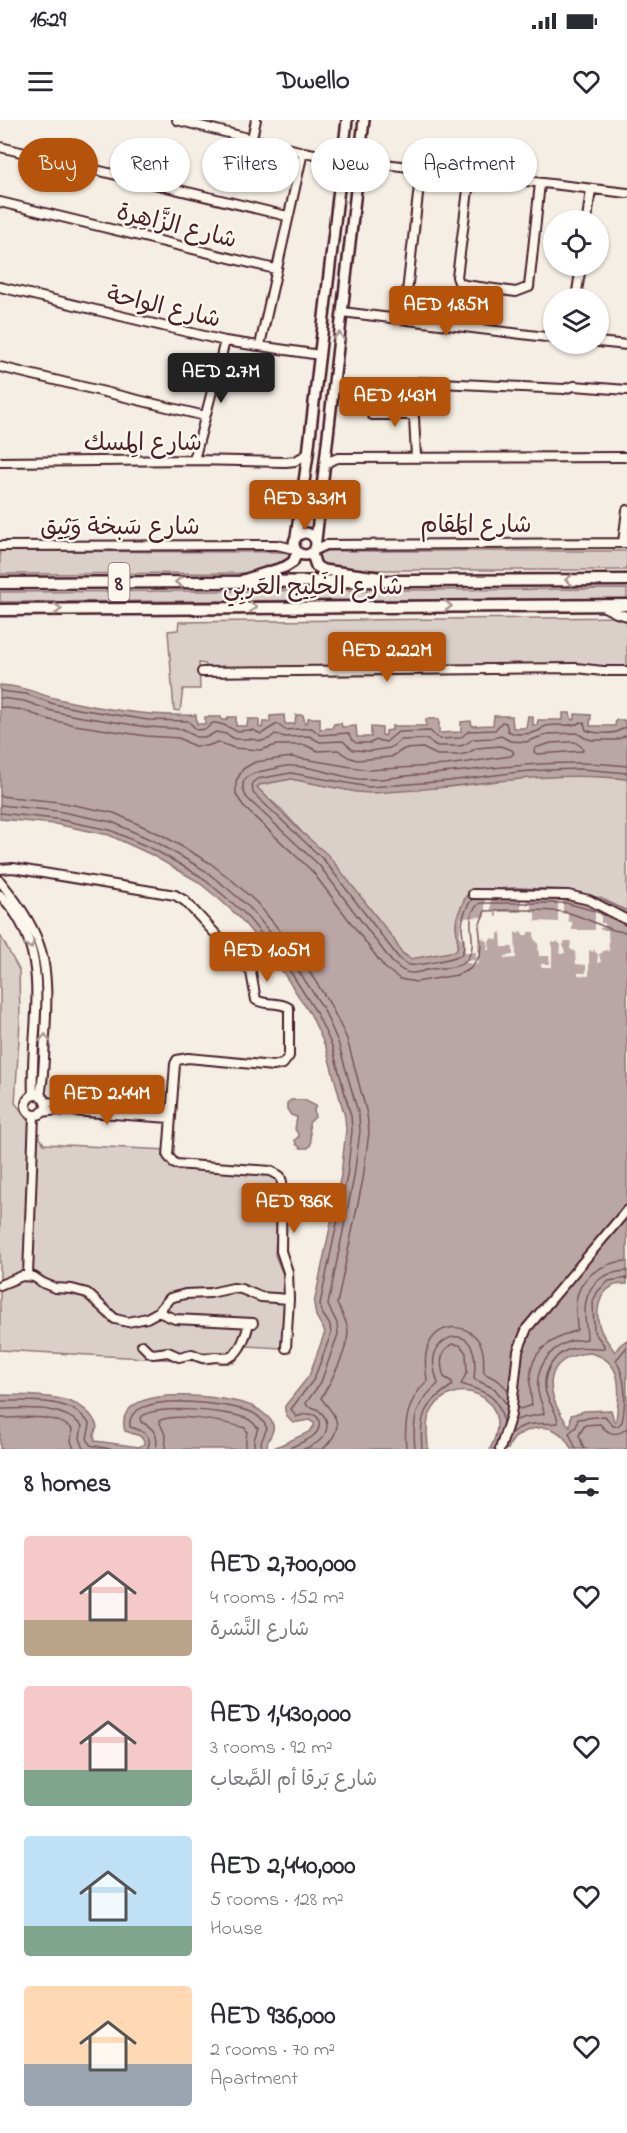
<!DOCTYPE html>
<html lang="en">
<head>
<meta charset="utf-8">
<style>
  body { margin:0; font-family:"Indie Flower","Playpen Sans Arabic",sans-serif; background:#f2f2f3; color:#2b2b33; height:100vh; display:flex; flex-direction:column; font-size:22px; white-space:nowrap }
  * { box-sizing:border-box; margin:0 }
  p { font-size:20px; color:#7c7c81 }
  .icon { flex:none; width:33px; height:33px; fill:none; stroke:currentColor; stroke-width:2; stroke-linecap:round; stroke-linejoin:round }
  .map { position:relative; height:1329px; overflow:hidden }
  .details { display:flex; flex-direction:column; background:#fff; flex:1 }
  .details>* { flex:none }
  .banner { position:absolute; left:18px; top:18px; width:591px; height:54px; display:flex; gap:12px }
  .fabs { position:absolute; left:543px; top:90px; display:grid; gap:12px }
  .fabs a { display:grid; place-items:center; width:66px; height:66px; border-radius:50%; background:#fff; box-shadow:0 2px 4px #0004; font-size:30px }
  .price { position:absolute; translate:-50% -51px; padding:0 14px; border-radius:6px; background:#b45309; color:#fff; font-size:20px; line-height:39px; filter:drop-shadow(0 2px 3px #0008) }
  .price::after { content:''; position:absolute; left:50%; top:36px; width:18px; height:14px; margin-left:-9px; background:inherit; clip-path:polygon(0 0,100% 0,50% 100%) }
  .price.on { background:#222; color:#fff }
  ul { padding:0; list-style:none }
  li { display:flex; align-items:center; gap:18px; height:150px; padding:0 24px }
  li span { display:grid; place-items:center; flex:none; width:168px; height:120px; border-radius:6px; color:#555 }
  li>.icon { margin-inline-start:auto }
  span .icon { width:72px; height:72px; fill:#fffc; stroke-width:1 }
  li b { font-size:26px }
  h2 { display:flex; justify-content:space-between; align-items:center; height:72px; padding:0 24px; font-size:26px }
  .tag { padding:0 21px; border-radius:27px; background:#fff; box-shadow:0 2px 4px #0004; font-size:21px; line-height:54px }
  .tag.on { background:#b45309; color:#fff }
  .status { display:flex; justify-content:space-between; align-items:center; height:42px; padding:0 30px; background:#fff; direction:ltr }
  .status svg { height:16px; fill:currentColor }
  header { display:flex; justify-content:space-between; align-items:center; height:78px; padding:0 24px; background:#fff; font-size:27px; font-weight:800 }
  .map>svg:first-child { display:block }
  .green { fill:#dbd0c9; stroke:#92787a; stroke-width:1.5 }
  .water { fill:#baa7a5; stroke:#8d7174; stroke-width:1.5; fill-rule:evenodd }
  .pier { fill:#f4eee4 }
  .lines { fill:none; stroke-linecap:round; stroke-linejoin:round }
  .shore { stroke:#77555c; stroke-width:1.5 }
  .minor-casing { stroke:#4a1f2b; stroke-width:12 }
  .major-casing { stroke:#4a1f2b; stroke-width:14 }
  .highway-casing { stroke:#4a1f2b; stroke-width:15 }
  .minor { stroke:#fbf7ec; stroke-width:8 }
  .major { stroke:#fbf7ec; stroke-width:9 }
  .highway { stroke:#fbf7ec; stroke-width:10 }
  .oneway { stroke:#ab9695 }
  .labels { text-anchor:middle; stroke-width:5; stroke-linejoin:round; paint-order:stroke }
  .shield { fill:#fbf7ec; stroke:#7f6065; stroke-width:1.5 }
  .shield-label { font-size:22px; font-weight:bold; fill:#4a1f2b }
  .street-label { font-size:24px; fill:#4a1f2b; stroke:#fbf7ec }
</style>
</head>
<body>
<div class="status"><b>16:29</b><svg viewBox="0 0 49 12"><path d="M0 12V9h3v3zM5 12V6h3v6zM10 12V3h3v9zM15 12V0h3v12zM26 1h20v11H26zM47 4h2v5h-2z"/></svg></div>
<header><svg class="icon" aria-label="menu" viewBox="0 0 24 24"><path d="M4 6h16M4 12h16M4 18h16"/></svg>Dwello<svg class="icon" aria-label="heart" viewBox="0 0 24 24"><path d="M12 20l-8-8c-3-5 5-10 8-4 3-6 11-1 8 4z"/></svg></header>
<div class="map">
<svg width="627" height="1329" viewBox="0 0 627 1329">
  <rect width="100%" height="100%" fill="#f4eee4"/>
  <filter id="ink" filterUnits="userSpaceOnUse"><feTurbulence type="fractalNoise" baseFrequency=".0167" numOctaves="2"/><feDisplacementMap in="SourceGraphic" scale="12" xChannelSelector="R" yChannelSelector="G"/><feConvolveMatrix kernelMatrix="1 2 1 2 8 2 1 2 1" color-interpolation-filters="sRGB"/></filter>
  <g filter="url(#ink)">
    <!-- green -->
    <path class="green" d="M0,431L292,432V440L251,453L0,454Z
      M318,431H627V450H333L318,442Z
      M627,469V479L0,482V472Z
      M627,497V548H604L560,544L449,545L398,548H208L205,544L199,543L200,569H183L180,591L174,590L168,511L178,510L179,502Z
      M581,655L627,659V791L600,778L519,768L475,770L466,776L457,797L456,805L458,824L456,831L413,840L402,833L365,782L281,689L261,672L257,667L259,665L291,659L357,672L449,667L520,658Z
      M0,815L19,850L20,902L15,983C27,996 34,1010 44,1024L168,1030L170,1048L279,1056L275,1135L283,1154L285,1169L281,1228L247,1226L234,1243L0,1230Z"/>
    <!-- water -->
    <path class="water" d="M0,565C24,566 37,574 58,579C102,589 151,597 196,595L197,604H205V597H221L222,600H227L228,597H236V606H247L248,599H259V607L262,608L263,602H270V596L284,595L285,604H295L296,595H303L305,603L308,602V598H320V609L332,608L334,604L341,603L342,607L356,606L357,617H371V607L382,608V615L385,616L386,611L392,610V606H426V599H439V613L461,612V602L471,601L472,606L493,605L494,596H512L513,608H526L528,596L533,597V605H537L538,600H563V593H570L572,600L575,599V594L591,595L590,606H615L616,600H624L627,612V659C538,649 457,670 369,673L357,672L291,659L259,665L257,667L298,709L329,736L393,818L402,833L410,839L456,831L458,824L456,805L457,797L466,776L475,770L519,768L568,770L600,778L627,791V1164C623,1164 616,1164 613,1166C598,1173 595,1194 600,1208C602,1216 611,1225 615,1232L620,1225L627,1220V1329H571C568,1322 563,1315 556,1311C540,1302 513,1312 508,1329H490C519,1275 449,1249 429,1296C425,1307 428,1318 428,1329H272L309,1312L314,1306V1303L309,1300L293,1303C288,1299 284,1294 285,1286L309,1256L325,1212L316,1196L314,1184L341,1055L346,1010L345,997L326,928L311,895L275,840L239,797L218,778L197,761L152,735L109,715L55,704L0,699ZM590,1233C626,1241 619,1273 616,1301H614L611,1290L585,1291L571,1295L570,1307C544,1276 540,1236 590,1233Z
      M291,980H304L316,986L314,990L315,997L309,1003L311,1024L308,1028H301L296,1024L295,1020L299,1016L295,1009L297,997L291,995L287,989V983Z
      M0,1275C29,1276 86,1271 97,1307L94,1315L95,1321L139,1327L144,1324V1321L140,1316L125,1311C110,1260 231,1276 254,1287C260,1290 269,1297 272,1302C277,1312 266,1318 267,1328L270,1329H0Z"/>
    <!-- pier -->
    <path class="pier" d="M485,779H491V790H494L495,797H497V792H521V779H529L527,781V785H531V792L535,793V801L558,802V780H566L563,782V794H568V801L572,802V810H595V788L603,792L601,795V803H605V807L600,808V810H608L609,832L607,830L603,831L602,833L599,834L601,842L597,843L598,834L595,832L594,829L593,832L589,830V856L578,855V853H586V845L576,844L575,831L571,830L570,828L571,821H565L563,825L565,833L560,834L561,825L557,821L556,823L552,822V847H541V844H550L549,836H539L538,823L534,819V812H528V815H523L521,811L519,814L515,812L516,838L504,839L505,836L513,835V827H502L501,812L498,814V820L492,818L489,821L490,830H487L488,821L484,820V816L483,819L478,818V844L467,843V841L476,840V832H465L464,819L460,817L461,798L485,797Z"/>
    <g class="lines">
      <!-- shore -->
      <path class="shore" d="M0,571L26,574L54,584L78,589L148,600L188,601L197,610L206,609C209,607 210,604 213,603C219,602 231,608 236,611L253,610L261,614L277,604L285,610L312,608L320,615L348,613L352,620L356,623H370L377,620L386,622L398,612L430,611L439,619L460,618L469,611L495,610L502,602L506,603L508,611C516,616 533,614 540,610C542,609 542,607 544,607C555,602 570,609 581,602L584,603L586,610C593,613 611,615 618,611C621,610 623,607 627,607
        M0,578L24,581L52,591L76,596L147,607L183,609L196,617H207L216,612L226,614L235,619H251L261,621L269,619L275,614L285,617L309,616L320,622L343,621L353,630L370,631L390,628L401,620L426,619L437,626H460L466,624L473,619L493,618L501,616L510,621L526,622L548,614L577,613L585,618L592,620H616L627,615
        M0,587L22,590L50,600L75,605L146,616L179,618L194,626H207L218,622L234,628L260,630L277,625H305L318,631L338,630L348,637L357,640L391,637L404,629L423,628L437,635H460L468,633L477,628L500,626L512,630L514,633L511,636L447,645L369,650L292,637L255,642L243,649L236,661V675L245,688L312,751L385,848L400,859L416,862L457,855L470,849L480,835L481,824L479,806L485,791C507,790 543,789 565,792C585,796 608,812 627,812
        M569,622H575L582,627L583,631L537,634L534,632L535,628L551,623Z
        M0,676L59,682L114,693L162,715L210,743L233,761L257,783L294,828L330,884L347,919L367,994L369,1012L363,1059L337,1184C342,1193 347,1201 348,1211C348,1230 331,1262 321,1278C337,1298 346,1307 323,1329
        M0,685L57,691L112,702L158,723L204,750L227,768L250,788L287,833L323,888L338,922L359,996L360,1011L354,1057L328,1185L337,1203L338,1214L321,1262L306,1283L307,1286C327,1289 334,1309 318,1322C314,1325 309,1327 304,1329
        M0,693L56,699L110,710L155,730L200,756L222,774L244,793L281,837L316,892L332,926L351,996L352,1011L347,1056L320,1184L322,1193L330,1205L331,1214L314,1259L291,1289L296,1297C300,1296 305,1293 310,1294C323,1295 321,1310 313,1316C306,1322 295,1325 287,1329
        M472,779C467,786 462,797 462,807C462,817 467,826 461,835C455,838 415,847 410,845C405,844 401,840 398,837L324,740L253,673L252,663L257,659L291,653L369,667L449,661L519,652L546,650L582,649L627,653
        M620,802L595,791L566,783H480C461,797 479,820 469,836C462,850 444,847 431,849C424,850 419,853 412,853C404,853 398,847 392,842L319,745L247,678C233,654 258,652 273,649C279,648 285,645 291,646C313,646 337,656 358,659C378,661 398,656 418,655C489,650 554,637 627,646
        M0,1281C29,1282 73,1276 90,1305L87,1318L90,1325L110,1329
        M517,1287L520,1289L532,1285C525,1240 535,1225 577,1210C577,1201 575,1191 576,1182C579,1156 604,1142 627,1141
        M0,1289C27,1289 61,1284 82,1306L80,1318L84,1329
        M0,1298C22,1298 55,1293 72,1309L71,1321L74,1329
        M514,1301L522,1298L544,1294C544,1287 539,1279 538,1271C535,1250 548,1229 568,1222C574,1220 581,1220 587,1219C587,1211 585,1202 585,1194C584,1167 600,1152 627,1151
        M511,1313C529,1300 539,1305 558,1303C558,1293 549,1284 546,1273C541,1253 555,1230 576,1228C585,1226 595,1229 604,1228V1225L594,1212L593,1181L598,1171L609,1161L627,1158
        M147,1329C155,1316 141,1310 130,1307C124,1268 231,1284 251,1292C258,1295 264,1302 267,1308L261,1322L262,1329
        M156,1329C159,1316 153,1307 141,1302L140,1298C154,1283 229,1291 248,1299C252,1301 255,1305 258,1308L254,1320V1329
        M165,1329L166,1317L159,1301C176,1292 225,1302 245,1308L247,1311L245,1329
        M406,1329C404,1303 407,1280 427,1261C426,1248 423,1237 429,1224C439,1201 471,1203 481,1225C485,1234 483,1244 484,1253L499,1261L508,1270
        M415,1329C412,1300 415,1284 438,1264C436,1256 432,1246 434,1237C438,1216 466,1207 473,1231C476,1239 475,1250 474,1259L495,1269L507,1285
        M422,1329C419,1294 424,1284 453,1265L452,1262L444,1257C440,1244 439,1232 452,1224L460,1225L466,1233L467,1252L461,1264C485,1272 499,1274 503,1302
        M576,1329L569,1313L576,1307L578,1299L605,1296L613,1306H618L622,1302C626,1281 627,1260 616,1240L627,1227
        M584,1329L579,1315L585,1305L600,1304C607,1313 616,1318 627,1308"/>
      <!-- minor casing -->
      <g class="minor-casing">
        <path id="minor" d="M177,0L303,32L343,39
          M252,18L256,0
          M0,27L287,96
          M359,41L627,73
          M470,54L457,157L459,162L465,165L516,172L529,167L540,63
          M0,82L275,149
          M587,100L591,69
          M0,167L225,221L320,235
          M576,178L581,146
          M342,192L554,218
          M404,199L421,48
          M598,222L627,225
          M260,225L303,32
          M0,247L205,296
          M419,262L564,269L574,266L627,270
          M372,295H409L414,297L416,337
          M194,340L225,221
          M0,342L194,340L286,342L295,341L308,334
          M324,346L330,341L338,338L627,337
          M623,423L627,390
          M0,426L277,425L294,429
          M315,430L326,425L627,423
          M602,486L616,493L627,496
          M202,552L576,548L603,551H627
          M0,749L13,748L175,775L185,781L251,852L256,880C267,886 279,881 289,888V936L283,944L273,946L188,938L177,940L175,944L168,1036L175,1044L271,1051L280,1056L282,1062L281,1131L288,1152L289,1179L286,1228
          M0,761C47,819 49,843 45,916C44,936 44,956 40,976
          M473,774L568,775L589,780L627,800
          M0,775C57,832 29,906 33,975
          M26 985a10 10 0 1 1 20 0a10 10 0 1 1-20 0Z
          M45,982L170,991
          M42,992L58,990L170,998
          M28,1155L34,995
          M0,1165L22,1156L34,1157L43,1163L55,1168L72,1169L87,1173L115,1199L128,1202L147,1198L158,1192L170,1178L185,1174L210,1173L233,1168L241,1169L261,1177L289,1179
          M158,1192L175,1199L253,1203
          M142,1225L149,1232L153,1234L168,1232L179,1237L192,1234C204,1239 202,1239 215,1237C220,1237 225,1239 230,1237C240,1233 247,1213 249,1203
          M500,1329L511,1295L518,1231L527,1208L627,1090"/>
      </g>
      <!-- major casing -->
      <g class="major-casing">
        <path id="major" d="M294 424a11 11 0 1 1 22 0a11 11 0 1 1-22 0Z
          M296,417L308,334L347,0
          M316,420L364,0
          M312,434L316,446L323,450L377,457
          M243,460L285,447L293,442L297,433"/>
      </g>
      <!-- highway casing -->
      <g class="highway-casing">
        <path id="highway" d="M0,463L627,460
          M0,490L627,485"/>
      </g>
      <!-- minor -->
      <use href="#minor" class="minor"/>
      <!-- major -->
      <use href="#major" class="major"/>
      <!-- highway -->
      <use href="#highway" class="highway"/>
    </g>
    <!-- one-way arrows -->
    <defs><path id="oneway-chevron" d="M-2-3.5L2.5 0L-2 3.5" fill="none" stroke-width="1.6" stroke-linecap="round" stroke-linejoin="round" transform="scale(1.5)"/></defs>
    <g class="oneway">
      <use href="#oneway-chevron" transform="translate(339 216) rotate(-84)"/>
      <use href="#oneway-chevron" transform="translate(569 460) rotate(180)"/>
      <use href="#oneway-chevron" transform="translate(179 462) rotate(180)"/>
      <use href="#oneway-chevron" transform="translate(448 486)"/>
      <use href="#oneway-chevron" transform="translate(253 487)"/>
      <use href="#oneway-chevron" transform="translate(58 489) rotate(-1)"/>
      <use href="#oneway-chevron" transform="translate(30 825) rotate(72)"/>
      <use href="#oneway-chevron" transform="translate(45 918) rotate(-87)"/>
    </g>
  </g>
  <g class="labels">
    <!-- shield labels -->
    <rect class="shield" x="108.5" y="443" width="21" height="38" rx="4.5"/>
    <g class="shield-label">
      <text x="119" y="470">8</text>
    </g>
    <!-- street labels -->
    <g class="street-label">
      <text transform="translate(177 105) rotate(14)" y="8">شارع الزَّاهِرة</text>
      <text transform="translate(164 186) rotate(13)" y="8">شارع الواحة</text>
      <text x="143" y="330">شارع المِسك</text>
      <text x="476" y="412">شارع المَقام</text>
      <text x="120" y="414">شارع سَبخة وَثِيق</text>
      <text x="313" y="474">شارع الخَلِيج العَربِي</text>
    </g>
  </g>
</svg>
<div class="fabs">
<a><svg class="icon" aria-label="locate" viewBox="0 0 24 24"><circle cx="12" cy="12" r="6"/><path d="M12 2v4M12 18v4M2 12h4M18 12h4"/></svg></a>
<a><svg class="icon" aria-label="layers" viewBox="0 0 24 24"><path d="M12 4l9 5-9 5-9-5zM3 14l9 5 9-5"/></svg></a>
</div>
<b class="price" style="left:446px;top:217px">AED 1.85M</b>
<b class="price on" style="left:221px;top:284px">AED 2.7M</b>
<b class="price" style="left:395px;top:308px">AED 1.43M</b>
<b class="price" style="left:305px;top:411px">AED 3.31M</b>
<b class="price" style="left:387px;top:563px">AED 2.22M</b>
<b class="price" style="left:267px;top:863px">AED 1.05M</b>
<b class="price" style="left:107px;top:1006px">AED 2.44M</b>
<b class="price" style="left:294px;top:1114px">AED 936K</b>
<div class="banner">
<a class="tag on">Buy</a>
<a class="tag">Rent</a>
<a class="tag">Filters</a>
<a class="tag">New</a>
<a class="tag">Apartment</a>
</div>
</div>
<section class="details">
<h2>8 homes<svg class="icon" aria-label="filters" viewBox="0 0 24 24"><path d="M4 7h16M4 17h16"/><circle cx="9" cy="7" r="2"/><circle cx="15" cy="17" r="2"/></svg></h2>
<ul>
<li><span style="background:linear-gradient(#f6c9c9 70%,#b9a48a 0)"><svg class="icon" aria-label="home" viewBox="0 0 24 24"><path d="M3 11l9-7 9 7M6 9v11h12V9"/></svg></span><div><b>AED 2,700,000</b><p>4 rooms · 152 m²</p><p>شارع النَّشرة</p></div><svg class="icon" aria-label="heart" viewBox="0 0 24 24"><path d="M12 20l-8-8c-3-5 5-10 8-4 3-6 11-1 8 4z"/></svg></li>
<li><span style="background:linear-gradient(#f6c9c9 70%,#7fa58c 0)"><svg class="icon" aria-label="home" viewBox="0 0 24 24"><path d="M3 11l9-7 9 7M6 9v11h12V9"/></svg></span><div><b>AED 1,430,000</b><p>3 rooms · 92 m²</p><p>شارع بَرقا أم الصَّعاب</p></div><svg class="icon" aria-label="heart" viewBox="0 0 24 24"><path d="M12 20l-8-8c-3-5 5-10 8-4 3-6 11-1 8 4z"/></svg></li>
<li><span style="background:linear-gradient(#bfe0f5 75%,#7fa58c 0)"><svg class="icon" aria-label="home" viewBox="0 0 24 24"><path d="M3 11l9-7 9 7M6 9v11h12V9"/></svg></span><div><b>AED 2,440,000</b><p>5 rooms · 128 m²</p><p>House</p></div><svg class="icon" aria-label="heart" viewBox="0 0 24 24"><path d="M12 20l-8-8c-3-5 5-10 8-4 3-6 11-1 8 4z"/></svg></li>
<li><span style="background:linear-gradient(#ffd9b3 65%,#9aa5b1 0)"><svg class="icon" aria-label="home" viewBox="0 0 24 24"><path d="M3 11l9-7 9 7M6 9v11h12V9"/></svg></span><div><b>AED 936,000</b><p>2 rooms · 70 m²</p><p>Apartment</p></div><svg class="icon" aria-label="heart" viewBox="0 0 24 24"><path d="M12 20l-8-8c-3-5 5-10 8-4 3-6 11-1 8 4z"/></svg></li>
</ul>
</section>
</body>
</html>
